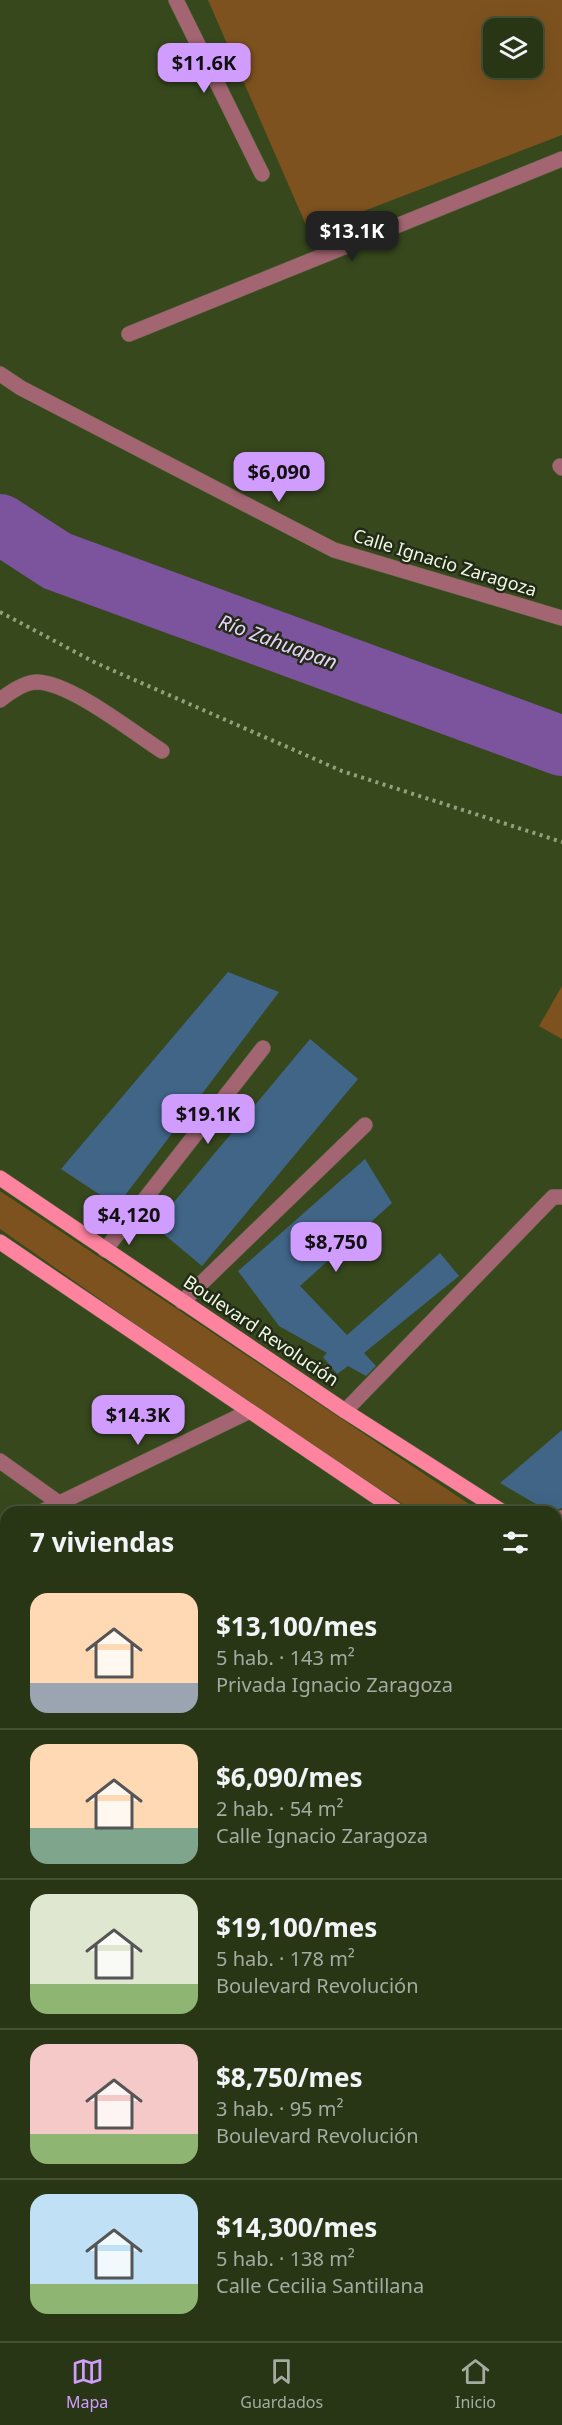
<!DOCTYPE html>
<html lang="es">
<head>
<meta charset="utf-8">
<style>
  body { margin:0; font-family:"Noto Sans",sans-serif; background:#313e1f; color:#f1f3f6; height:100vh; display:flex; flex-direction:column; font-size:22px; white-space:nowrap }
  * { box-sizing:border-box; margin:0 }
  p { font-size:20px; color:#a5aba1 }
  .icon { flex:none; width:33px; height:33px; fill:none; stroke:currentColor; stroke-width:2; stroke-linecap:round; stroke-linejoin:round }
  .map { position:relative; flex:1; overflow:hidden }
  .sheet { position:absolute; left:0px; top:1506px; width:562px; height:836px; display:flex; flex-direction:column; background:#293616; border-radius:18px 18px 0 0; box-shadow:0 6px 24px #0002,0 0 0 2px #455035 }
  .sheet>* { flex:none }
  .fabs { position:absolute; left:483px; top:18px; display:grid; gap:12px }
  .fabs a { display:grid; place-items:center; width:60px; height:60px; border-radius:12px; background:#293616; box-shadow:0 6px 24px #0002,0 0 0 2px #455035; font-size:30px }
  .price { position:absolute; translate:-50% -51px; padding:0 14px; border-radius:12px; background:#d09dff; color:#111; font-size:20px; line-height:39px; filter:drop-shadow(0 2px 3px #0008) }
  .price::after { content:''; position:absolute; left:50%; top:36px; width:18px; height:14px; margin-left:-9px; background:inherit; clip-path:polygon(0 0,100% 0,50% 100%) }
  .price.selected { background:#222; color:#fff }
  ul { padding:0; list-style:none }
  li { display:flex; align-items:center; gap:18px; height:150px; padding:0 30px }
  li+li { border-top:2px solid #455035 }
  li span { display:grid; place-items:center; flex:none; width:168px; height:120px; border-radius:18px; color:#555 }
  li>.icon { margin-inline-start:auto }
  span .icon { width:72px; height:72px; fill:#fffc; stroke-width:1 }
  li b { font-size:26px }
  h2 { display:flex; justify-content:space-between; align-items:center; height:72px; padding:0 30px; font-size:26px }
  .dock { display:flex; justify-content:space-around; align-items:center; height:84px; border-top:2px solid #455035; background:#293616; font-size:16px; color:#a5aba1 }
  .dock a { display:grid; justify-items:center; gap:3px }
  .dock .selected { color:#d09dff }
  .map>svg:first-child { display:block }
  .green { fill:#7d521e; fill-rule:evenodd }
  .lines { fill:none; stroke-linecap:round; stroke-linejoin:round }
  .river { stroke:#7b549d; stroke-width:60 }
  .building { fill:#406587 }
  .minor-casing { stroke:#54643c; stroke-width:16 }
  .major-casing { stroke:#54643c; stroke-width:16 }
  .path { stroke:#92a07e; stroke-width:4; stroke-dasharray:3 4.5; stroke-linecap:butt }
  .minor { stroke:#a26571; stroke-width:15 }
  .major { stroke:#fe839e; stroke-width:15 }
  .labels { text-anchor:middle; stroke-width:5; stroke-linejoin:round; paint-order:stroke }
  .street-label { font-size:18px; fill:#eefae1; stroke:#232b18 }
  .water-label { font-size:20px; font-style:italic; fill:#e7d3fc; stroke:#232b18 }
</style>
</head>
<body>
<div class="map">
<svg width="562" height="2341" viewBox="0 0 562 2341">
  <rect width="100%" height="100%" fill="#37481d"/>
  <!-- green -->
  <path class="green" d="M208,0H562V135L309,232ZM532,28V68H494V28Z
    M562,986V1039L539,1026Z
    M0,1191L481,1512H415L259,1411L0,1229Z"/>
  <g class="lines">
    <!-- river -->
    <path class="river" d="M0,524L57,561L562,746"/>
  </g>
  <!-- building -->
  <path class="building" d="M228,972L279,992L117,1206L61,1169Z
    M310,1039L358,1079L202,1266L154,1226Z
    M365,1159L392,1203L300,1286L347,1335L440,1253L459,1276L364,1353L376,1366L366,1376L348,1366L337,1374L323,1357L327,1353L279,1326L238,1271Z
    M562,1430V1508L550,1512L500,1483Z"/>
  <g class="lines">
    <!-- minor casing -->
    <g class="minor-casing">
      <path id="minor" d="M176,0L262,174
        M129,334L562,159
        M0,374L21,388L334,550L562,618
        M560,466L562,468
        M0,700C9,693 25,682 37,682C71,683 131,731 162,751
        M105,1250L263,1048
        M182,1302L365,1125
        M345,1411L553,1197H562
        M0,1461L59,1503
        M41,1512L250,1411
        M556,1521L561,1518
        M0,1532L6,1529
        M556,1854L562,1850
        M556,1948L562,1956
        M0,2259L6,2254"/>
    </g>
    <!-- major casing -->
    <g class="major-casing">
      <path id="major" d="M0,1178L345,1411L503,1512
        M0,1242L399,1512
        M556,1545L562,1549
        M556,1620L562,1623"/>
    </g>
    <!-- path -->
    <path class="path" d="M0,612L96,663L342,771L562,842"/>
    <!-- minor -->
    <use href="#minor" class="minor"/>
    <!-- major -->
    <use href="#major" class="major"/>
  </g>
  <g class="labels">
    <!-- street labels -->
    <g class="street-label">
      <text transform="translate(445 563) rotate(17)" y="6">Calle Ignacio Zaragoza</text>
      <text transform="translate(261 1331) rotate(34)" y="6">Boulevard Revolución</text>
    </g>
    <!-- water labels -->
    <g class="water-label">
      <text transform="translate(278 642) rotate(20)" y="7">Río Zahuapan</text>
    </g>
  </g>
</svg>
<div class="fabs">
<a><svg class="icon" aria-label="layers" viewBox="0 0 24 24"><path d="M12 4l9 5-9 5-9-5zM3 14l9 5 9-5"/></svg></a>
</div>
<b class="price" style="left:204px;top:94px">$11.6K</b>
<b class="price selected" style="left:352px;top:262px">$13.1K</b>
<b class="price" style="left:279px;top:503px">$6,090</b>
<b class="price" style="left:208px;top:1145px">$19.1K</b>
<b class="price" style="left:129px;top:1246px">$4,120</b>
<b class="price" style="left:336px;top:1273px">$8,750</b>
<b class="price" style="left:138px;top:1446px">$14.3K</b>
<section class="sheet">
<h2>7 viviendas<svg class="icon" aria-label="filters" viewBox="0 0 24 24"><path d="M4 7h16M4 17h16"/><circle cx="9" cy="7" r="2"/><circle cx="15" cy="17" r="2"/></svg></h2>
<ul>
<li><span style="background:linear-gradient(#ffd9b3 75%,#9aa5b1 0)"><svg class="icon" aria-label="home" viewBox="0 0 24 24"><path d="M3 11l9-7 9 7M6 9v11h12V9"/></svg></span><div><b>$13,100/mes</b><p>5 hab. · 143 m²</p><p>Privada Ignacio Zaragoza</p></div></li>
<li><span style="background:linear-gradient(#ffd9b3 70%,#7fa58c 0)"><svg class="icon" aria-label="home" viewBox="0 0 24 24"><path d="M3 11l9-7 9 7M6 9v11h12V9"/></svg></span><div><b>$6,090/mes</b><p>2 hab. · 54 m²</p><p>Calle Ignacio Zaragoza</p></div></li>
<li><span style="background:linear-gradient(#dfe7d0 75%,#8fb573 0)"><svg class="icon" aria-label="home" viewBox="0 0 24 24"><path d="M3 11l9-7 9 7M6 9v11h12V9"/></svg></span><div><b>$19,100/mes</b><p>5 hab. · 178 m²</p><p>Boulevard Revolución</p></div></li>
<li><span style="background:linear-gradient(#f6c9c9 75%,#8fb573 0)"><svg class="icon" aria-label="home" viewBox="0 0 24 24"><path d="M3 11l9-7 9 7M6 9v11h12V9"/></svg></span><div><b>$8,750/mes</b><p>3 hab. · 95 m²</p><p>Boulevard Revolución</p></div></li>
<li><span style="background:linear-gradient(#bfe0f5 75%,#8fb573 0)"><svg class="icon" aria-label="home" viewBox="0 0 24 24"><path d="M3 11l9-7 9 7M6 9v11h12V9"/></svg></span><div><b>$14,300/mes</b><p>5 hab. · 138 m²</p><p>Calle Cecilia Santillana</p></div></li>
</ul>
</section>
</div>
<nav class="dock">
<a class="selected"><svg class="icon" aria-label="map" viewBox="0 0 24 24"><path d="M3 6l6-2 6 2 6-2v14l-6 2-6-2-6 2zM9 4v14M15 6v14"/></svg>Mapa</a>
<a><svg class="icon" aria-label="saved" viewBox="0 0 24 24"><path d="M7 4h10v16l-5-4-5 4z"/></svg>Guardados</a>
<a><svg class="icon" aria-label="home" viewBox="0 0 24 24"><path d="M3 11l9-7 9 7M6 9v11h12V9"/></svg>Inicio</a>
</nav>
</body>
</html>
